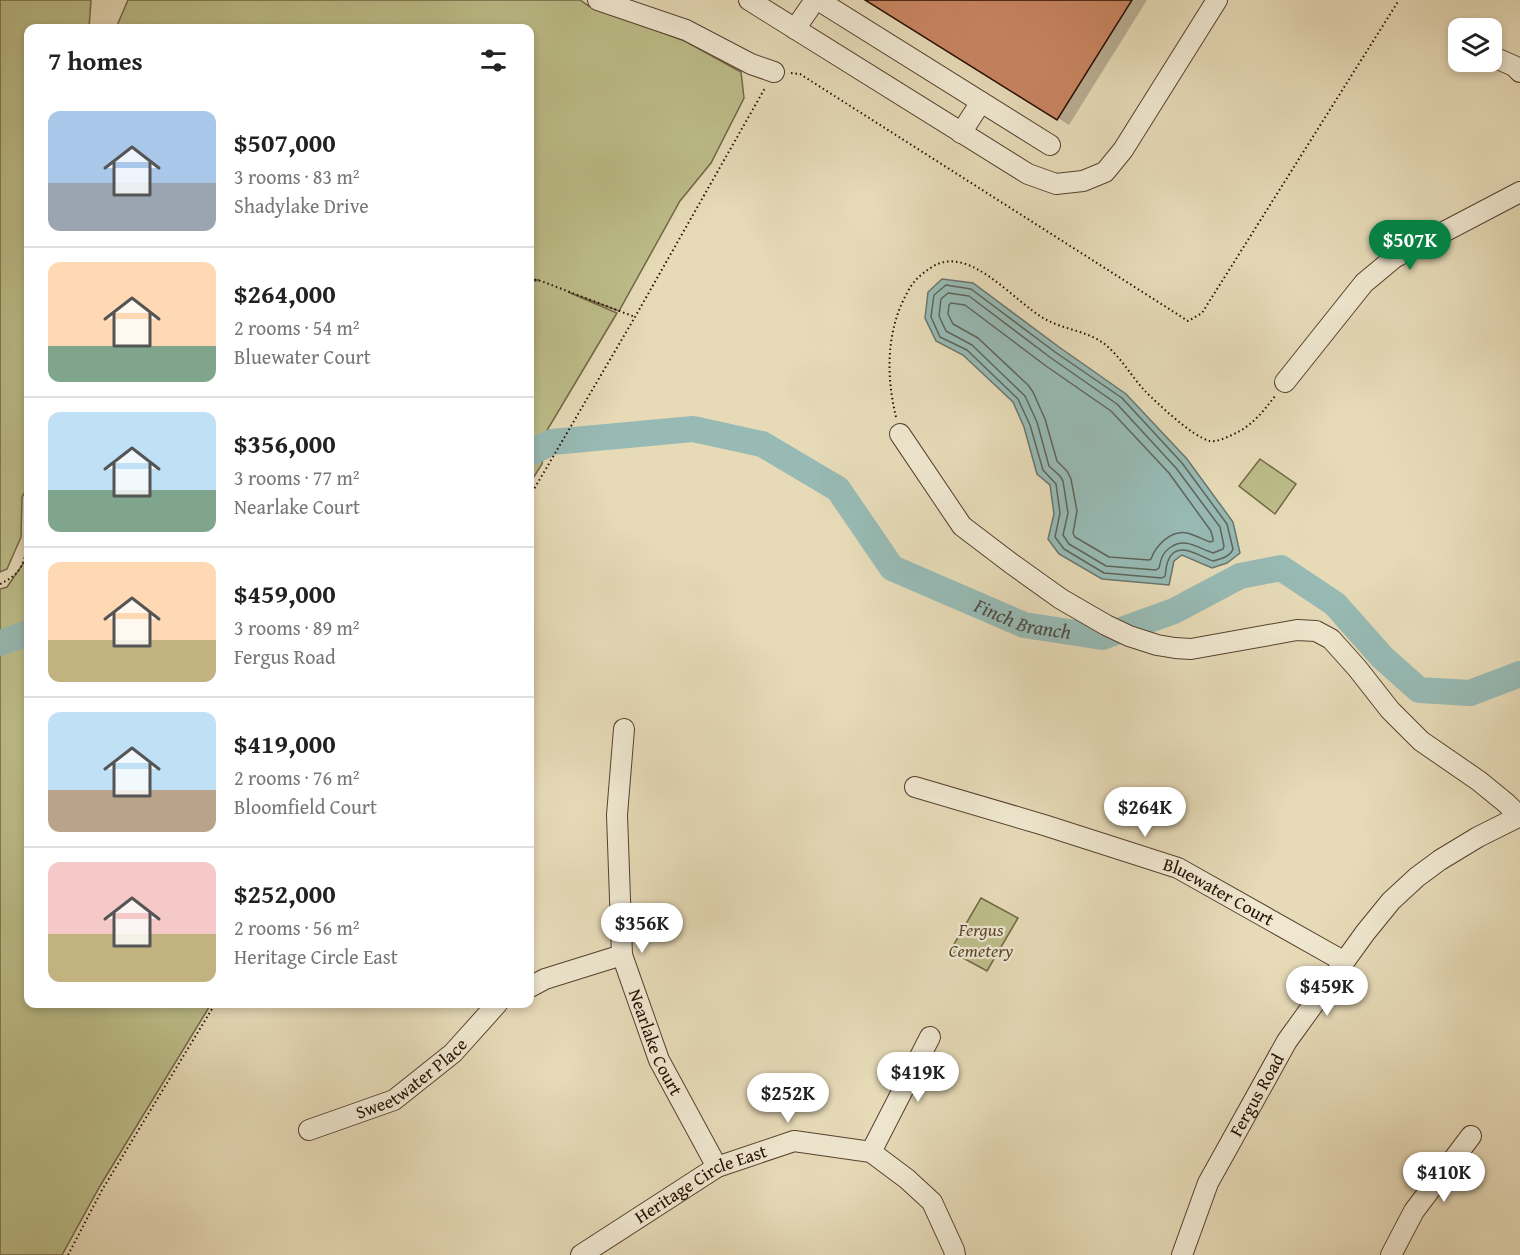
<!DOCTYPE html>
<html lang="en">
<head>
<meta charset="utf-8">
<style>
  body { margin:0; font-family:"Gentium Book Plus",serif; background:#f2f2f2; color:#222; height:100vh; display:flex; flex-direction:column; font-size:22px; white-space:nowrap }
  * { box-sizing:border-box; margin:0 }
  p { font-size:20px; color:#767676 }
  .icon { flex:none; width:33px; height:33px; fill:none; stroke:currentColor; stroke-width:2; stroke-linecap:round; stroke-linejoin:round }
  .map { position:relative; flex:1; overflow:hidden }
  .drawer { position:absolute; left:24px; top:24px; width:510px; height:984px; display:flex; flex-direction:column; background:#fff; border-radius:12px; box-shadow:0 3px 9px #0003 }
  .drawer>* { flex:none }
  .fabs { position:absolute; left:1448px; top:18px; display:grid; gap:12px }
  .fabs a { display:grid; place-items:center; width:54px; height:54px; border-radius:12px; background:#fff; box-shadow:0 3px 9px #0003; font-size:30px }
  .price { position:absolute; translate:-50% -51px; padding:0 14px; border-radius:21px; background:#fff; color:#222; font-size:20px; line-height:39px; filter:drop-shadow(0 2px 3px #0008) }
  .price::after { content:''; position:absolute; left:50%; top:36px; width:18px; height:14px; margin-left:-9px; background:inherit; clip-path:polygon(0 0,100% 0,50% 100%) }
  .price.on { background:#0b8043; color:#fff }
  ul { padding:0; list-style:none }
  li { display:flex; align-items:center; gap:18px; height:150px; padding:0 24px }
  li+li { border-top:2px solid #e0e0e0 }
  li span { display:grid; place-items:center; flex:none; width:168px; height:120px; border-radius:12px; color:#555 }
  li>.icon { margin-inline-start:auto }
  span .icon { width:72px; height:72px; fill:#fffc; stroke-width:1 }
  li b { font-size:26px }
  h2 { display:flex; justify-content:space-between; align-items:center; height:72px; padding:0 24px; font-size:26px }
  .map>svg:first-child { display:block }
  .green { fill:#bcbd89; stroke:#726646; stroke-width:1.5 }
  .water { fill:#97bab4; stroke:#6a756d; stroke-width:1.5 }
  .shadow { fill:#0003 }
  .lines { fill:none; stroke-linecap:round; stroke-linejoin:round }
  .shore { stroke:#5f645b; stroke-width:1.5 }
  .river { stroke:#97bab4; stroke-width:26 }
  .building { fill:#c88561; stroke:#270e02; stroke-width:1.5 }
  .minor-casing { stroke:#57412f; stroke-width:22 }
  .path { stroke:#270e02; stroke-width:2; stroke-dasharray:1.5 3; stroke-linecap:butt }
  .minor { stroke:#efe7d0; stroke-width:20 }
  .labels { text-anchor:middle; stroke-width:4.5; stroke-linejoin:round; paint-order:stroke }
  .street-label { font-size:18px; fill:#270e02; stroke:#efe7d0 }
  .park-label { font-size:18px; font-style:italic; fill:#5b4b31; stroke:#efe7d0 }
  .water-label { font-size:20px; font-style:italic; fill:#4e4a40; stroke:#efe7d0 }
</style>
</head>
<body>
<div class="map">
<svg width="1520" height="1255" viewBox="0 0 1520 1255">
  <rect width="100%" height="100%" fill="#e6dab7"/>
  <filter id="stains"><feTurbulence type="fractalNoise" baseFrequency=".00333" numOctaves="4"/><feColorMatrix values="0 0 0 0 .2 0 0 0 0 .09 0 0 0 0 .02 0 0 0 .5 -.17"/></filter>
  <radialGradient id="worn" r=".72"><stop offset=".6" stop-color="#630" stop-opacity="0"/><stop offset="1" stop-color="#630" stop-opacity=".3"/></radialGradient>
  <!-- green -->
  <path class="green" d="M0,0H91L89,28H28V487L22,497L21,537L7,569L0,572Z
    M128,0H580L589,6L685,41L741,72L744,98L711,163L680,201L619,311L568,292L617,313L546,432L542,464L530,483V282L540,280L530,279V28H116Z
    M1260,459L1296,484L1275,514L1239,486Z
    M28,542V1004H211L100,1186L62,1255H0V589L7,587L25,561Z
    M981,898L1018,918L987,971L950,951Z"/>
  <!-- water -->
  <path class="water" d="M942,279L973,283L1059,347L1126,394L1187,459L1233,522L1240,553L1227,563L1212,568L1182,555L1174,561L1169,585L1102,579L1059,554L1048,539L1054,514L1050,485L1037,474L1024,427L1013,402L963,355L936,341L925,318L928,292Z"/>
  <!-- shadow -->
  <path class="shadow" d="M868,0H1147L1069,125Z"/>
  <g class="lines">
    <!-- shore -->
    <path class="shore" d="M946,285L971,289L1055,352L1122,398L1182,463L1227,524L1233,549C1230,557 1220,559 1213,561C1199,556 1176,539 1168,561C1166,565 1166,571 1165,576L1162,578L1104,573L1064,549L1055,537L1060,513L1056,484L1043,470L1030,425L1018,399L967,350L940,337L931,317L934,295Z
      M948,293L969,296L1051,358L1117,404L1176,468L1220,527L1224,546L1223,549L1213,553C1198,548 1185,537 1171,547C1162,553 1161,559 1159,568L1156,570L1106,566L1069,544L1063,535L1068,513L1063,481L1060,476L1049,466L1037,422L1025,396L972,345L946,331L939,316L941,299Z
      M951,303L965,305L1046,366L1111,411L1169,473L1211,531L1213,539V541L1210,542C1202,539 1195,535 1187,533C1171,530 1156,545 1151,559L1149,560L1109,557L1075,537L1073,533L1077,511L1071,479L1067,471L1057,461L1045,419L1033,392L1028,385L978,338L953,324L948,314L949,305Z"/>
    <!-- river -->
    <g class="river">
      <path id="s1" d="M530,453L552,442L693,429L762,444L838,489L892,568L1024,625L1102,637L1174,611L1240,576L1281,568L1335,604L1382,657L1419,690L1470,693L1520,674"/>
      <path d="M0,643L28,633"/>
    </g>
  </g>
  <!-- building -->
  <path class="building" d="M865,0H1132L1057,120Z"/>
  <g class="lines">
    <!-- minor casing -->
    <g class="minor-casing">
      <g id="minor">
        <path d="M598,0L686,30L751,64L774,72"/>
        <path d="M749,0L1028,174L1056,184L1083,181L1105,172L1123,150L1217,0"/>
        <path d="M818,0L1050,145"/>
        <path d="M795,29L815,0"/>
        <path d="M1491,56L1514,66L1520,72"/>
        <path d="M961,133L981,102"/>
        <path d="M1285,382L1364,283L1394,258L1520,192"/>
        <path d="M900,434L962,526L1012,564L1061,599L1106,625L1129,636L1157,645L1175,648L1191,649L1297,630L1316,631L1331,639L1357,668L1390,710L1421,741L1479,781L1506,803L1519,816"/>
        <path id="s2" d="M624,729L617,815L622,955L659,1060L717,1167"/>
        <path id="s3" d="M915,787L1044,825L1178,868L1343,961"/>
        <path d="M530,987L545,979L622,955"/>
        <path id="s4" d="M309,1130L394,1100L453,1053L497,1004"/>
        <path d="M871,1152L930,1037"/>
        <path id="s5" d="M581,1255L717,1167L794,1141L871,1152L907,1179L932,1202L954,1250L955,1255"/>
        <path id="s6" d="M1182,1255L1208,1183L1287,1041L1365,933L1391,901L1417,877L1440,860L1478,837L1520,816"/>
        <path d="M1391,1255L1414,1211L1471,1136"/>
      </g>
    </g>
    <!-- path -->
    <path class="path" d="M791,73L800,74L1188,321L1202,313L1399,0
      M530,279L541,281L635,317
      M896,417C886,376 886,331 907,293C913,281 921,274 932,267C969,243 1014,302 1045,319C1064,330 1090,331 1107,346C1122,359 1132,377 1145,391C1158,404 1193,437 1210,441C1217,442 1225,438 1232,435C1252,426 1262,413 1275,396
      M530,496L635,317L765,88
      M0,584C21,574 24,565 28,542
      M68,1255L102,1190L215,1004"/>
    <!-- minor -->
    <use href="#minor" class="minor"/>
  </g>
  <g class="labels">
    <!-- street labels -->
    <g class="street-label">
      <text dy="6" stroke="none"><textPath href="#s3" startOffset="322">Bluewater Court</textPath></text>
      <text dy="6" stroke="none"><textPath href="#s2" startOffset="320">Nearlake Court</textPath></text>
      <text dy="6" stroke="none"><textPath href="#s4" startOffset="116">Sweetwater Place</textPath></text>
      <text dy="6" stroke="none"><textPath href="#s6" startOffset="177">Fergus Road</textPath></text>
      <text dy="6" stroke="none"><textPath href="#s5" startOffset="140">Heritage Circle East</textPath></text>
    </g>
    <!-- park labels -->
    <g class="park-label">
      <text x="981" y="936">Fergus<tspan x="981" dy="21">Cemetery</tspan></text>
    </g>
    <!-- water labels -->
    <g class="water-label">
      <text dy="7" stroke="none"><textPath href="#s1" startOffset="562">Finch Branch</textPath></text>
    </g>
  </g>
  <rect width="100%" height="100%" filter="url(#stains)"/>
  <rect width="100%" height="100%" fill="url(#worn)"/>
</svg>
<div class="fabs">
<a><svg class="icon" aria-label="layers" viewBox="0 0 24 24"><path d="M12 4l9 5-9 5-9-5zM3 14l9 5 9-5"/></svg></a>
</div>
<b class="price on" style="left:1410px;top:271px">$507K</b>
<b class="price" style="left:1145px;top:838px">$264K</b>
<b class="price" style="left:642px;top:954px">$356K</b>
<b class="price" style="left:1327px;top:1017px">$459K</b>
<b class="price" style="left:918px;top:1103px">$419K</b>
<b class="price" style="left:788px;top:1124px">$252K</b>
<b class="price" style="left:1444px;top:1203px">$410K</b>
<section class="drawer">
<h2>7 homes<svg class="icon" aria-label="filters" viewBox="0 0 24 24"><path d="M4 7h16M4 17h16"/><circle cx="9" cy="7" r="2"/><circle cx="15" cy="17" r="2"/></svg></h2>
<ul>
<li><span style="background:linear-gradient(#a9c7e8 60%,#9aa5b1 0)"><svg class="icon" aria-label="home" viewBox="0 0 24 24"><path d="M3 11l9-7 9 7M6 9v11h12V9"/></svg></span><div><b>$507,000</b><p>3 rooms · 83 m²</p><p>Shadylake Drive</p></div></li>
<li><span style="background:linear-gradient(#ffd9b3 70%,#7fa58c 0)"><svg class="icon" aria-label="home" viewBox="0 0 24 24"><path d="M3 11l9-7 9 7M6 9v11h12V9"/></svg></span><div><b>$264,000</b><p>2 rooms · 54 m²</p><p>Bluewater Court</p></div></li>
<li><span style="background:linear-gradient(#bfe0f5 65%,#7fa58c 0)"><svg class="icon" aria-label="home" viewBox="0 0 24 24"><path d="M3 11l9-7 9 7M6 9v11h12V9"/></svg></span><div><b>$356,000</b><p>3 rooms · 77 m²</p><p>Nearlake Court</p></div></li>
<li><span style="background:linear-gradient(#ffd9b3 65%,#c2b280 0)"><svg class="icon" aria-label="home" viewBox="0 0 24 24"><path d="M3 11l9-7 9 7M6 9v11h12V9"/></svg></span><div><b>$459,000</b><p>3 rooms · 89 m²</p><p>Fergus Road</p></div></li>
<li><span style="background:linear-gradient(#bfe0f5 65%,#b9a48a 0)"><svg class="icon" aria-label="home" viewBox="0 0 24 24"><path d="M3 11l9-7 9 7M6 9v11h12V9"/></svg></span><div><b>$419,000</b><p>2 rooms · 76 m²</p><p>Bloomfield Court</p></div></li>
<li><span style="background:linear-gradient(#f6c9c9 60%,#c2b280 0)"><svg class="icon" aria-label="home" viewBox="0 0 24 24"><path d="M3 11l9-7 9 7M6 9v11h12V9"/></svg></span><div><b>$252,000</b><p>2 rooms · 56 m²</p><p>Heritage Circle East</p></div></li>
</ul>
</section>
</div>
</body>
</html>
